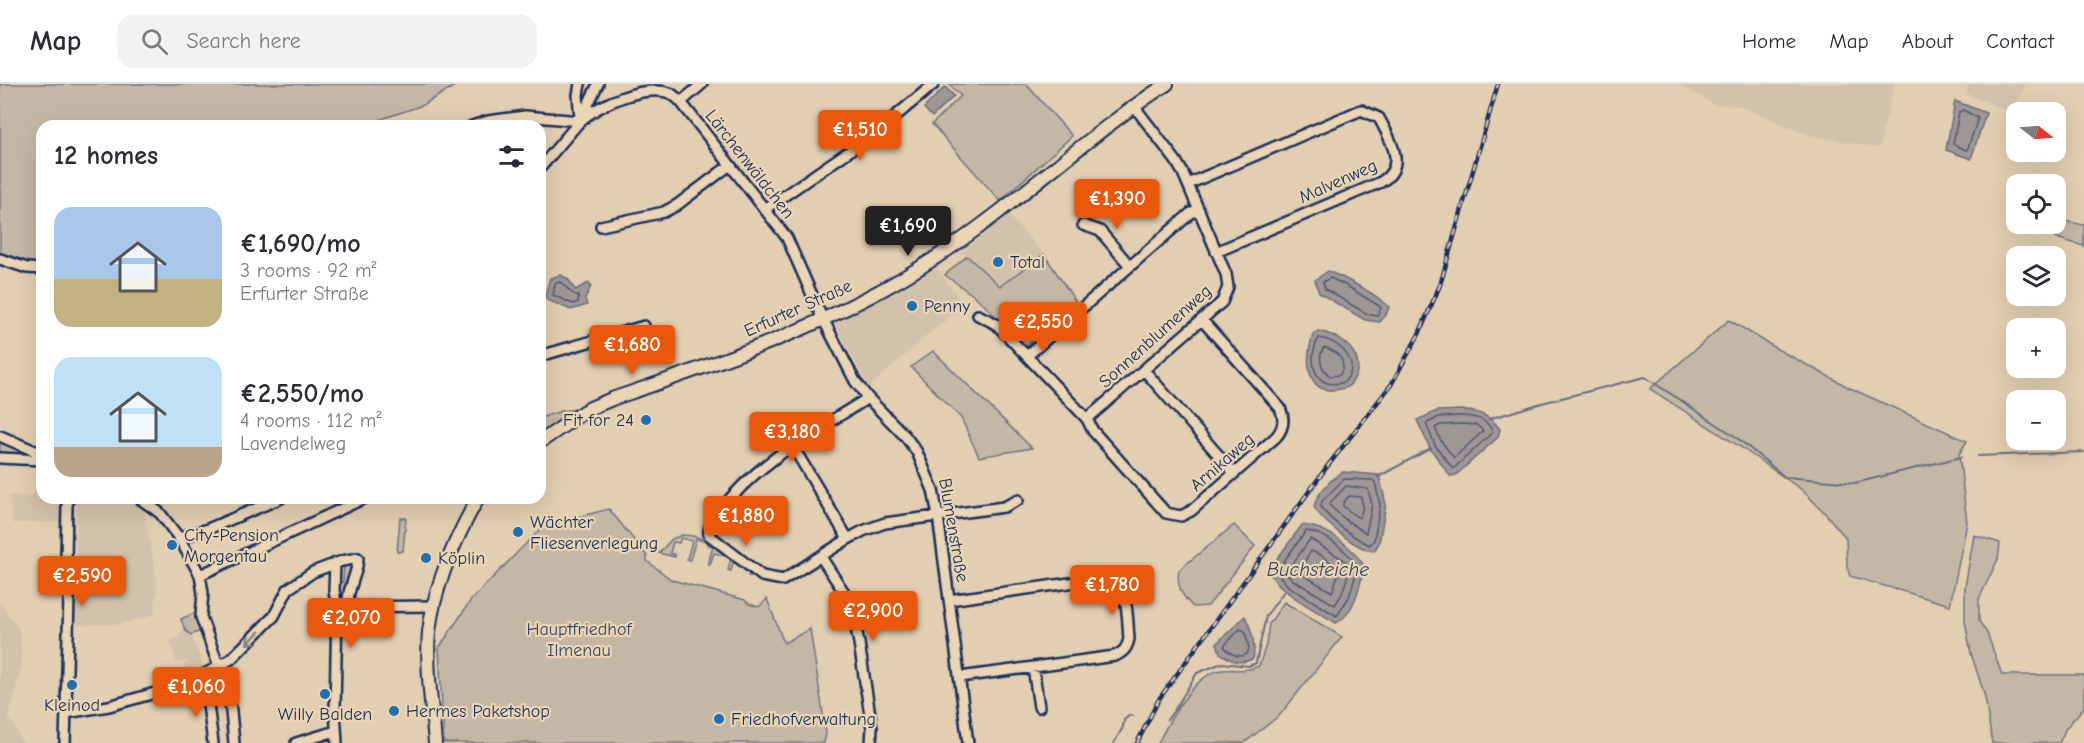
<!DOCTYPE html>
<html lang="en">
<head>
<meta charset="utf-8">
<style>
  body { margin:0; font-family:"Comic Neue",sans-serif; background:#f2f2f3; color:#2b2b33; height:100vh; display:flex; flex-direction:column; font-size:22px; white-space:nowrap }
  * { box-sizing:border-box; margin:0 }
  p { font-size:20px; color:#7c7c81 }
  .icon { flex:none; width:33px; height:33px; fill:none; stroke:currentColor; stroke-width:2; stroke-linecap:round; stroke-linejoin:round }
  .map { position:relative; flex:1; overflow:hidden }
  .details { position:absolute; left:36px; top:36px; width:510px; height:384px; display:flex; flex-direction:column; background:#fff; border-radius:18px; box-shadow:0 6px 24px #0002 }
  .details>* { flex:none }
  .needle { width:39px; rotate:107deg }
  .tools { position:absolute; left:2006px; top:18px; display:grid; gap:12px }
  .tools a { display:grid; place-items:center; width:60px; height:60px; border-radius:12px; background:#fff; box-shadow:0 6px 24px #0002; font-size:30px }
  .price { position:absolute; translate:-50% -51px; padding:0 14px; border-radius:6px; background:#ea580c; color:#fff; font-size:20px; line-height:39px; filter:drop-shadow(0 2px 3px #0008) }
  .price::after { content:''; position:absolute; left:50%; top:36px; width:18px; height:14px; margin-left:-9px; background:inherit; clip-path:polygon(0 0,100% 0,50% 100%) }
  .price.current { background:#222; color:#fff }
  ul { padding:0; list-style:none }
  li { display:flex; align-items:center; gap:18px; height:150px; padding:0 18px }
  li span { display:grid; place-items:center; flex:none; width:168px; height:120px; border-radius:18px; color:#555 }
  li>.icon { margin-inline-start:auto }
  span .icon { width:72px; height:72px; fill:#fffc; stroke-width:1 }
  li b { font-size:26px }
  h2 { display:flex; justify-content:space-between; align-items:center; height:72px; padding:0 18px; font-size:26px }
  header { display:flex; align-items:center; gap:36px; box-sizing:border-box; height:84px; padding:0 30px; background:#fff; border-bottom:2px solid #e1e1e2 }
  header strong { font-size:28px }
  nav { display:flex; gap:33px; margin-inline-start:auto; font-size:21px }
  .search { width:420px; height:54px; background:#f2f2f3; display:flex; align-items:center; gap:15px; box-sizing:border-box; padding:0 21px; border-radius:18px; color:#7c7c81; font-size:22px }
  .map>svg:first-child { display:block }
  .built { fill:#d3c2ab }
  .green { fill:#c4b7a5; stroke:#707382; stroke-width:1.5 }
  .water { fill:#9e9795; stroke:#6a6d7f; stroke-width:1.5 }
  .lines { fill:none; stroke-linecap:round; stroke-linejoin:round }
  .shore { stroke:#4f5974; stroke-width:1.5 }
  .stream { stroke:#6a6d7f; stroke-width:2 }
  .minor-casing { stroke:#1b2f5e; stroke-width:14 }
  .secondary-casing { stroke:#1b2f5e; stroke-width:16 }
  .minor { stroke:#ead5b4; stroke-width:9 }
  .secondary { stroke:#ead5b4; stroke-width:12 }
  .rail-casing { stroke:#1b2f5e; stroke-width:4.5 }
  .rail { stroke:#ead5b4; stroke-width:2; stroke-dasharray:7; stroke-linecap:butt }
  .oneway { stroke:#828289 }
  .poi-dot { fill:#1f6fb2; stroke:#ead5b4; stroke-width:2 }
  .labels { text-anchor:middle; stroke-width:4.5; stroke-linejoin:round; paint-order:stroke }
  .street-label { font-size:18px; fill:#1b2f5e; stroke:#ead5b4 }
  .poi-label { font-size:18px; fill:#1b2f5e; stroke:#ead5b4; text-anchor:start }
  .park-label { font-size:18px; fill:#344369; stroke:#ead5b4 }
  .water-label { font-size:20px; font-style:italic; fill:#354469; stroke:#ead5b4 }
</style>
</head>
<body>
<header>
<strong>Map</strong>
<div class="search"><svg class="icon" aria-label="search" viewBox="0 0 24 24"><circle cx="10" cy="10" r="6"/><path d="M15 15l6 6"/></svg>Search here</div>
<nav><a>Home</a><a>Map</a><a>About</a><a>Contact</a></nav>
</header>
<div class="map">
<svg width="2084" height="659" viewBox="0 0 2084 659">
  <rect width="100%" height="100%" fill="#e2ceb1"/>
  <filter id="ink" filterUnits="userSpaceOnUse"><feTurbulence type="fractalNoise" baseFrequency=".0167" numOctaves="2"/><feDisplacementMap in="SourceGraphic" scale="12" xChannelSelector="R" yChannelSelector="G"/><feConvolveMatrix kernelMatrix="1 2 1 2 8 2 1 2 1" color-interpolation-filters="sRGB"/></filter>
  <g filter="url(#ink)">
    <!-- built -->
    <path class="built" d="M1678,0H1894L1879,64L1808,51L1741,22L1715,21Z
      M1968,0H2026L2010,28L1966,10Z
      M1008,131L1044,170L1000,202L962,168Z
      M937,184L964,221L924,254L869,303L835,240L846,232L897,208Z
      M38,382H42V414H65L62,438L12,439L9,411L33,413Z
      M77,414H128L143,422L157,497L155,529L147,533L121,540L73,541L74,507H106L124,503L119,475L76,486Z
      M0,518L20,547L22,581L9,634L23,659H0Z
      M185,546L191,551L205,587L190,594L184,580L190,576L177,579L171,558L172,555L178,554L182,548Z"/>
    <!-- green -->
    <path class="green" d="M0,0H458L423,21L361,42H42V182L30,181L0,172Z
      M949,0H1026L1072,52L1000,117L932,40L961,12Z
      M2055,135L2084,141V162L2060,155L2031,140H2055Z
      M1044,170L1076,218L1026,262L977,214L945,191L967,172L1000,202Z
      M1729,236L1779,266L1850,304L1967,357L1959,370L1967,439L1950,521L1850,492L1847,483L1846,454L1825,429L1802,406L1742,364L1650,305Z
      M933,267L1032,364L979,373L961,334L911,283Z
      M576,325L540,350V334L561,327Z
      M0,358L40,372L0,370Z
      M609,425L647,472V477L672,496L745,516L749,520L759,523L767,515L784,559L810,545L826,649L824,659H444L439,564L471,516L549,436L557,438Z
      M400,434H406L403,467L397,468Z
      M1234,441L1255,462L1208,522L1193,523C1182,512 1176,502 1179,486Z
      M682,451C711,451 730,472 752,488L751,492H748L750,487L744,486L742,481L733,479L731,487L728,486L731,474L714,469L710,481H708L713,462L707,461L708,458L696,455L690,476L687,475L692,457L681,454L679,459L673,458L670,469L675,471V473L659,469L672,455Z
      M1974,451L2000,459L1998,475L1979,515V537L1987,549L2002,591H2084V623L2066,644L2059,659H1992L1985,613L1971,569L1965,537V503Z
      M353,477V485L345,511L337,509V498H343L344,480Z
      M1284,518L1342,553L1280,631L1244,659H1158C1169,637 1195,589 1222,586C1238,584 1241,589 1259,582L1266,561L1269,540Z
      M197,528L201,547L191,551L185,546L181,535Z"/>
    <!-- water -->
    <path class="water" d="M945,3L954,12L932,33L924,24Z
      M1955,17L1986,29L1971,75L1946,66Z
      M1328,187C1349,196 1372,207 1389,223L1386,231L1380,238L1365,236L1319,209L1315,196Z
      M561,191L569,196L575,206L589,199L591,202L585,215L587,221L571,226L547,216L545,212L550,194Z
      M1318,247C1345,252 1373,277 1348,303C1306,317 1304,279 1313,250Z
      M1462,326C1480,328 1489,331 1500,345L1498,353L1456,391L1450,392L1430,364L1417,336L1437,327Z
      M1343,388L1379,391L1386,420L1379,459L1374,467C1357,466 1322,437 1314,423C1317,409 1331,395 1343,388Z
      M1302,441C1328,443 1351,461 1365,483C1359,501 1355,530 1336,539C1312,524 1283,511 1268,487Z
      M1245,532C1252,546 1256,560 1253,575C1237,581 1232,577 1220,569L1217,559Z"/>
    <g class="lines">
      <!-- shore -->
      <path class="shore" d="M1963,26L1978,34L1968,64L1966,66L1953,60L1959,28Z
        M1330,194L1347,202L1379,222L1381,224L1377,232L1367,230L1325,205L1323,198Z
        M560,198C568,203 569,210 579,212L578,218L573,220L553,211L555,200Z
        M1319,254C1339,256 1363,279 1344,298C1314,308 1306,275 1319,254Z
        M1324,263C1338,268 1348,277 1340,291L1330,292C1321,285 1317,274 1324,263Z
        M1462,332C1476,333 1486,334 1493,348L1453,385L1435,361L1426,340L1439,333Z
        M1462,340L1477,341L1483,347L1454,374L1441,357L1435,344L1440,341Z
        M1344,395L1372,396L1375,398L1380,421L1374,456L1370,461C1357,456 1328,435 1321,423L1322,417Z
        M1346,402L1368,405L1372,421L1366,449L1346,436L1330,422V419Z
        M1349,412L1361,413L1363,422L1360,433H1357L1343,422V419Z
        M1306,447C1326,449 1348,467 1358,483L1349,513L1337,532L1288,502L1276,488Z
        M1310,455L1344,476L1350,484L1342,510L1335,521L1293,496L1286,489Z
        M1311,467L1321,471L1340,485L1332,508L1298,488Z
        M1240,545L1245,547L1249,564L1247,570C1239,575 1229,570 1224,562Z"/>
      <!-- stream -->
      <path class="stream" d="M1489,335L1542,319L1645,293L1736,353L1785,393L1855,399L1961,373
        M1978,372L2084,368
        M1378,393L1431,364
        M1167,636L1175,625L1197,589L1222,579L1249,582L1256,579L1266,532L1285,506
        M1114,659L1123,643L1124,636L1130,631L1134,632"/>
      <!-- minor casing -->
      <g class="minor-casing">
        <path id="minor" d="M681,18L702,0
          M580,35L578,11L580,0
          M580,37C600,20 644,0 670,9C674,11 678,15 681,18L787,154L820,229L855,297L868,314L905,352L917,368L933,406L938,432L968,659
          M472,42L488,37L525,32L580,37
          M540,84L580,37L598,0
          M1188,100L1361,26L1379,34C1390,55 1408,82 1381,98L1216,168
          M765,125L874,50L934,0
          M1083,141L1100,147L1130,182
          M601,142L664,128L677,121L730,81
          M0,175L27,184L42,185
          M978,231L996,240L1087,335L1093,347L1166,429L1181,432L1191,427L1276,353C1284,344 1285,335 1280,324L1202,236
          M540,272L644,242
          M1027,272L1191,129L1198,127
          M1144,286L1234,389
          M868,314C816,347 758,377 720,427C715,434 707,442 709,451L762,492L783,496L848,455L863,447L885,439L1004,423L1018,416
          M1087,335L1222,218L1228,203L1226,190L1183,89L1176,77L1134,22
          M0,352L42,370
          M792,361L848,455
          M0,374L42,376
          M139,414L160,429L179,454L200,491L203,509L201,533L219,583
          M179,454L208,445L281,414
          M821,473L851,519L859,559L872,644L871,659
          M335,479L334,507L337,523L335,626L337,659
          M200,491L365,414
          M949,516L1105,494C1130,497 1127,536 1129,555C1127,564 1124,568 1115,572L960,593
          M342,523L433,522
          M1033,583L1039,623
          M203,600L206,605L213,659
          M206,605L229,606L234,659
          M66,629L109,622L201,596L205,590L231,575L274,532L288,505L313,488L342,477L358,474C358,491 346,505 348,523
          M65,659L69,514L66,475L67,421L69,414
          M296,659L336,647"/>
      </g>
      <!-- secondary casing -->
      <g class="secondary-casing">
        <path id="secondary" d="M540,358L588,325L612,315C723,277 837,239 935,174C1016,121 1086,52 1167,0
          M435,659C432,623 426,585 429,548C434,501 455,455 478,414"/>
      </g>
      <!-- minor -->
      <use href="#minor" class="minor"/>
      <!-- secondary -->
      <use href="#secondary" class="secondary"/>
      <!-- rail casing -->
      <g class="rail-casing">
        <path id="rail" d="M1137,659L1159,615L1326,384L1391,301L1419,250L1440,201L1498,0"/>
      </g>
      <!-- rail -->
      <use href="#rail" class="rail"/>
    </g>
    <!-- one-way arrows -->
    <defs><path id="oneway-shaft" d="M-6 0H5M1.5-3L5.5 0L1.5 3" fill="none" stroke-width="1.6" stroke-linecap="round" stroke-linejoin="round" transform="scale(1.5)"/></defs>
    <use class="oneway" href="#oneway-shaft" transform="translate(253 554) rotate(134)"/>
  </g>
  <!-- markers -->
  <g class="poi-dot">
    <circle cx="998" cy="178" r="6"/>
    <circle cx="912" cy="222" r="6"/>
    <circle cx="646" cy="336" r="6"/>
    <circle cx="518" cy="448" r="6"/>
    <circle cx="172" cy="461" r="6"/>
    <circle cx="426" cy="474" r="6"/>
    <circle cx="72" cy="601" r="6"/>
    <circle cx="325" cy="610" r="6"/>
    <circle cx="394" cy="627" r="6"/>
    <circle cx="719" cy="635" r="6"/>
  </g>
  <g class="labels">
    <!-- street labels -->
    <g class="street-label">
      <text transform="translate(750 80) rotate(52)" y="6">Lärchenwäldchen</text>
      <text transform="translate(1338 97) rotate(-24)" y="6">Malvenweg</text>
      <text transform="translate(798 224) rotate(-24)" y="6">Erfurter Straße</text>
      <text transform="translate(1155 252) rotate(-42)" y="6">Sonnenblumenweg</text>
      <text transform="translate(1222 378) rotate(-41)" y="6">Arnikaweg</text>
      <text transform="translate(954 446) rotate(80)" y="6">Blumenstraße</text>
    </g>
    <!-- poi labels -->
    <g class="poi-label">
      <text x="1010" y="184">Total</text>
      <text x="924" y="228">Penny</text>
      <text x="634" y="342" text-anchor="end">Fit for 24</text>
      <text x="530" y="444">Wächter<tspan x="530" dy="21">Fliesenverlegung</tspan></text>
      <text x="184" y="457">City-Pension<tspan x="184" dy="21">Morgentau</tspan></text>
      <text x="438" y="480">Köplin</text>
      <text x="72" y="627" text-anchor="middle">Kleinod</text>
      <text x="406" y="633">Hermes Paketshop</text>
      <text x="325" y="636" text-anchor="middle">Willy Balden</text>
      <text x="731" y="641">Friedhofverwaltung</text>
    </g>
    <!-- park labels -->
    <g class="park-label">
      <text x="579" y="551">Hauptfriedhof<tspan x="579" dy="21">Ilmenau</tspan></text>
    </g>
    <!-- water labels -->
    <g class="water-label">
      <text x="1318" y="492">Buchsteiche</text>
    </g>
  </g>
</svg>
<div class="tools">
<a><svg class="needle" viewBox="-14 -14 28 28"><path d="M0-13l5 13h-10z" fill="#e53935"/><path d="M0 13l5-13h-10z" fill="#7c7c81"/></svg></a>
<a><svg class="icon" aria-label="locate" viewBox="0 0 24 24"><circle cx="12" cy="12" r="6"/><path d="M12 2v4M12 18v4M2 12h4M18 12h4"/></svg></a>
<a><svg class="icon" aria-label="layers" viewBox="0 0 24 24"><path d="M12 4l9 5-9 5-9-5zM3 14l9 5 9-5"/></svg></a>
<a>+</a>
<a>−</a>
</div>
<b class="price" style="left:860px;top:77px">€1,510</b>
<b class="price" style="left:1117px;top:146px">€1,390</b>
<b class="price current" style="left:908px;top:173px">€1,690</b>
<b class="price" style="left:1043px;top:269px">€2,550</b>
<b class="price" style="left:632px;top:292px">€1,680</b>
<b class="price" style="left:792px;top:379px">€3,180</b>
<b class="price" style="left:746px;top:463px">€1,880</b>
<b class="price" style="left:82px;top:523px">€2,590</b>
<b class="price" style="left:1112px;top:532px">€1,780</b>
<b class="price" style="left:873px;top:558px">€2,900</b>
<b class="price" style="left:351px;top:565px">€2,070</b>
<b class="price" style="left:196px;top:634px">€1,060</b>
<section class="details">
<h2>12 homes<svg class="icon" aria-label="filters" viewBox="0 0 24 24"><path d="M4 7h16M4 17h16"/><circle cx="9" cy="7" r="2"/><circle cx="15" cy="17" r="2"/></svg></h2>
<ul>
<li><span style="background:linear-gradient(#a9c7e8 60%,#c2b280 0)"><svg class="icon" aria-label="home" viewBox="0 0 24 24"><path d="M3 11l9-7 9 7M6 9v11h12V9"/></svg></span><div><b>€1,690/mo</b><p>3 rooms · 92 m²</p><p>Erfurter Straße</p></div></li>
<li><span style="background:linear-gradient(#bfe0f5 75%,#b9a48a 0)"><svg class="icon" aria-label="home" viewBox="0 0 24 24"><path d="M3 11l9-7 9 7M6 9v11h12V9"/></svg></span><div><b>€2,550/mo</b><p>4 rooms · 112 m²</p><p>Lavendelweg</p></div></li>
</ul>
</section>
</div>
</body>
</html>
